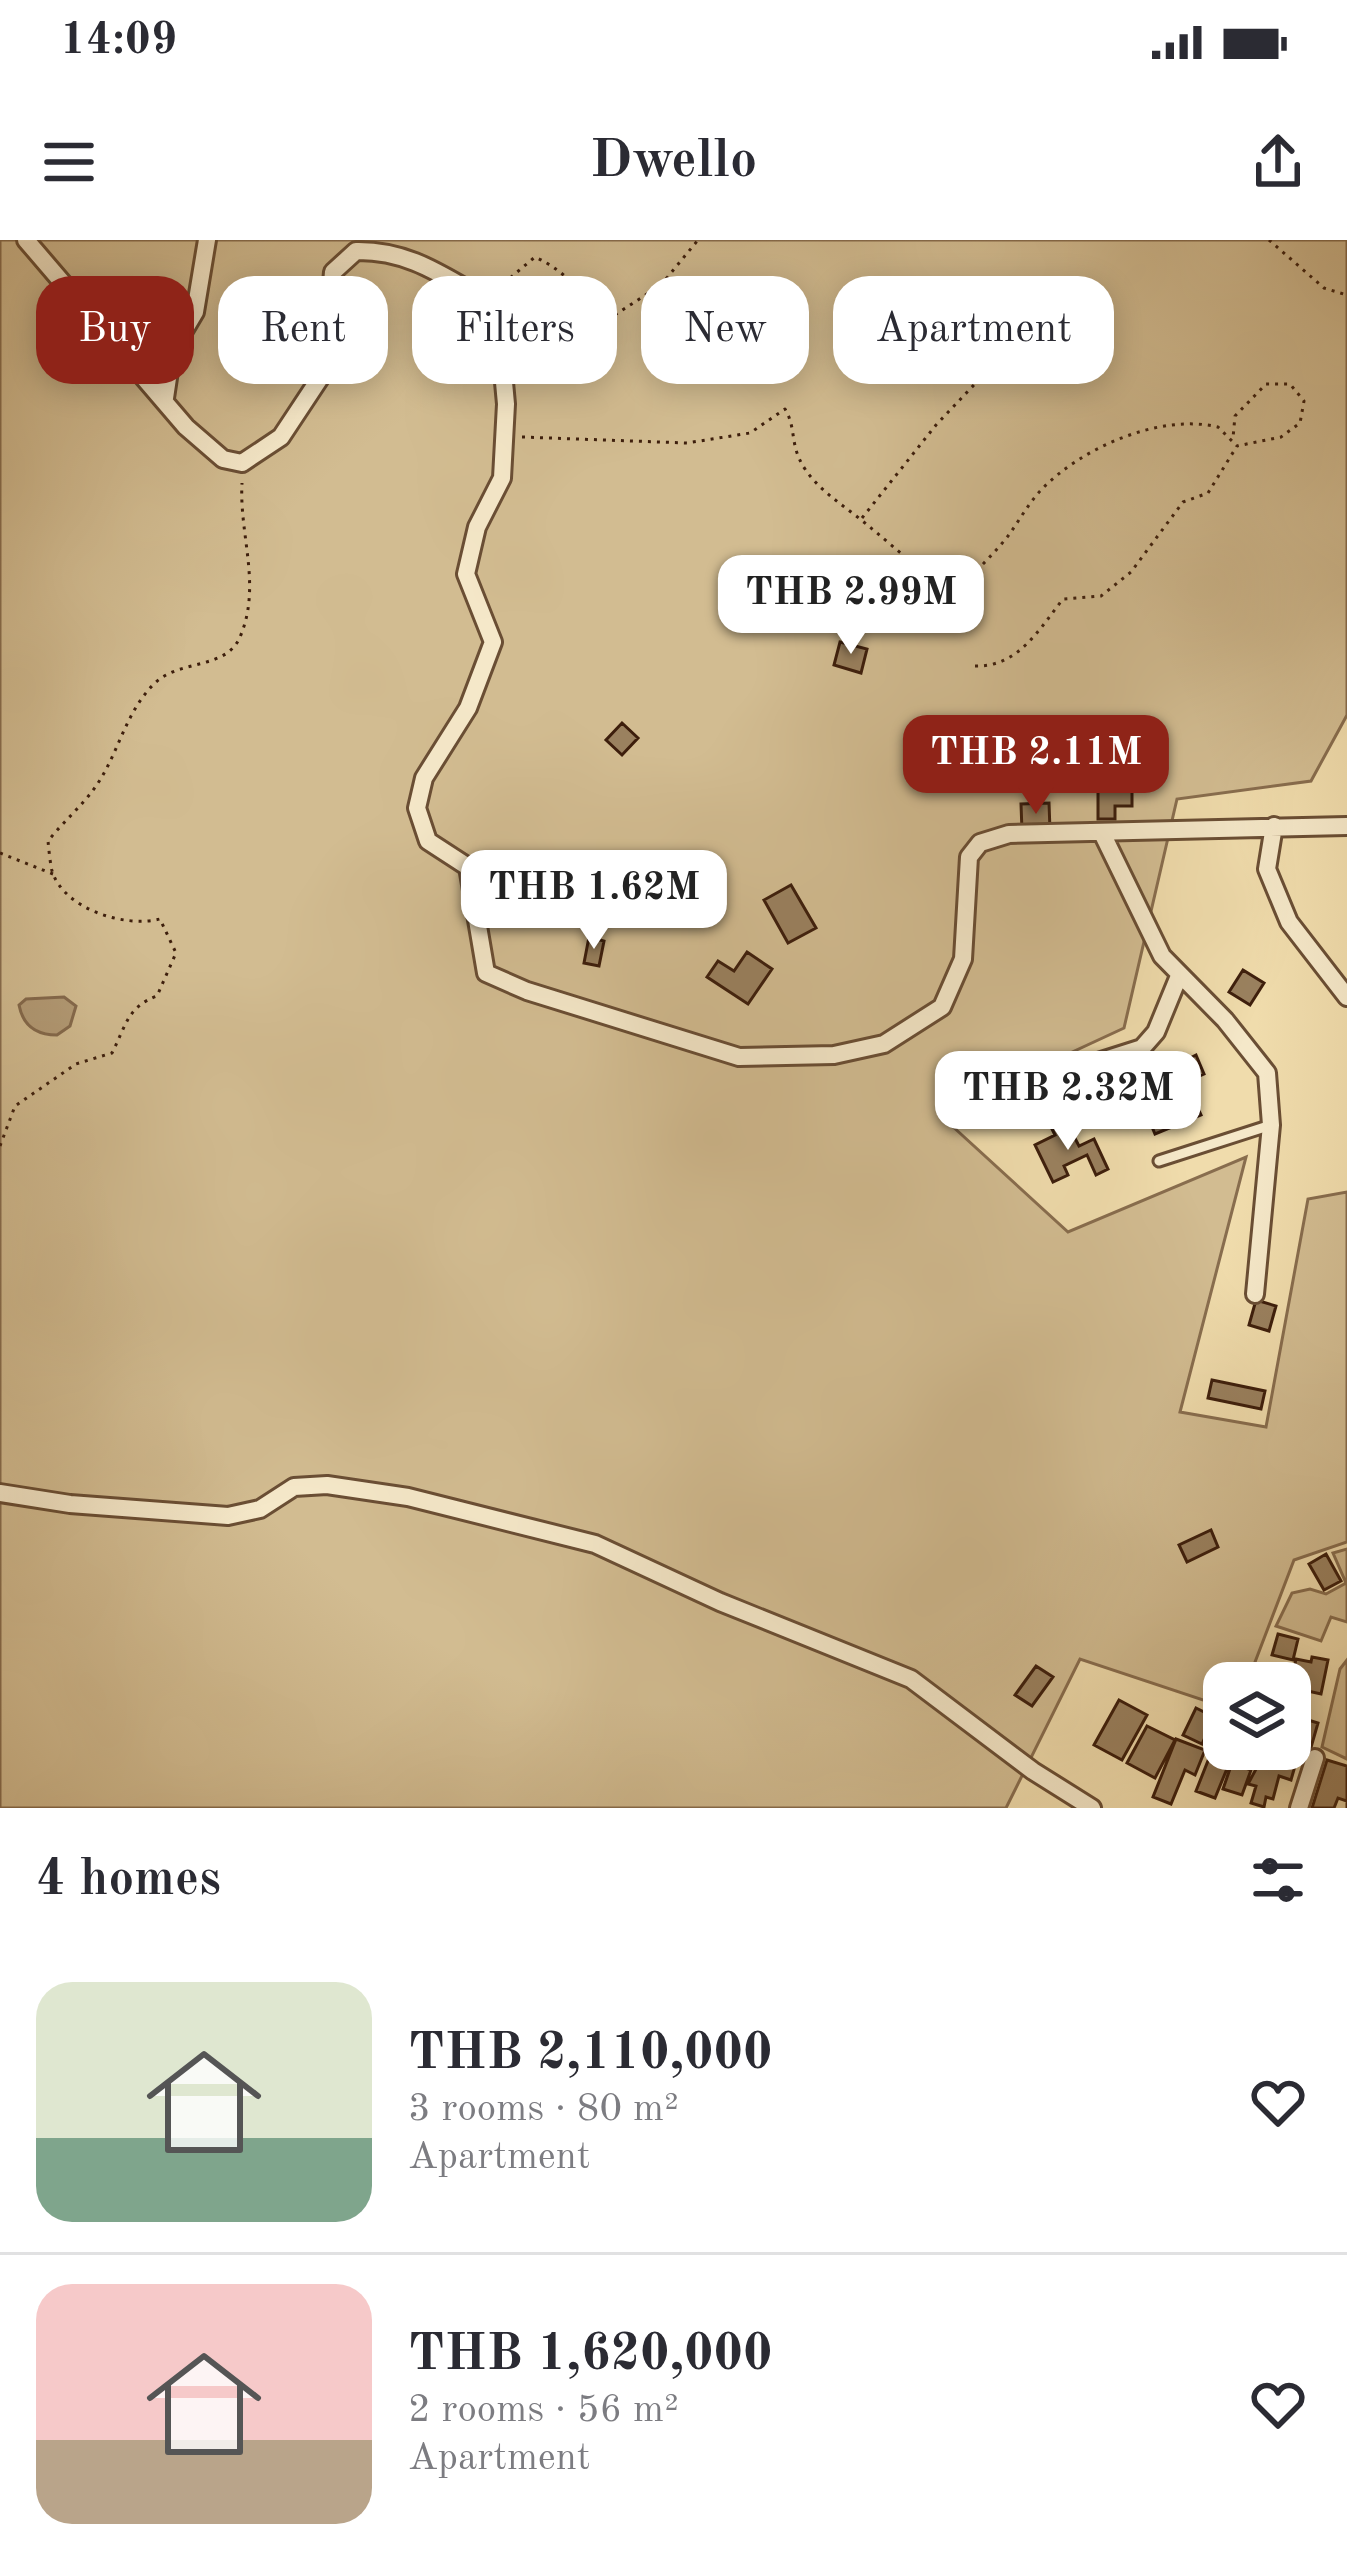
<!DOCTYPE html>
<html lang="en">
<head>
<meta charset="utf-8">
<style>
  body { margin:0; font-family:"Old Standard TT",serif; background:#f2f2f3; color:#2b2b33; height:100vh; display:flex; flex-direction:column; font-size:45px; white-space:nowrap }
  * { box-sizing:border-box; margin:0 }
  p { font-size:39px; color:#7c7c81 }
  .icon { flex:none; width:66px; height:66px; fill:none; stroke:currentColor; stroke-width:2; stroke-linecap:round; stroke-linejoin:round }
  .map { position:relative; height:1568px; overflow:hidden }
  .side { display:flex; flex-direction:column; background:#fff; flex:1 }
  .side>* { flex:none }
  .guide { position:absolute; left:36px; top:36px; width:1275px; height:108px; display:flex; gap:24px }
  .tools { position:absolute; left:1203px; top:1422px; display:grid; gap:24px }
  .tools a { display:grid; place-items:center; width:108px; height:108px; border-radius:24px; background:#fff; box-shadow:0 6px 30px #0003; font-size:60px }
  .price { position:absolute; translate:-50% -102px; padding:0 27px; border-radius:24px; background:#fff; color:#222; font-size:39px; line-height:78px; filter:drop-shadow(0 3px 6px #0008) }
  .price::after { content:''; position:absolute; left:50%; top:72px; width:36px; height:27px; margin-left:-18px; background:inherit; clip-path:polygon(0 0,100% 0,50% 100%) }
  .price.selected { background:#8f2418; color:#fff }
  ul { padding:0; list-style:none }
  li { display:flex; align-items:center; gap:36px; height:300px; padding:0 36px }
  li+li { border-top:3px solid #e1e1e2 }
  li span { display:grid; place-items:center; flex:none; width:336px; height:240px; border-radius:36px; color:#555 }
  li>.icon { margin-inline-start:auto }
  span .icon { width:144px; height:144px; fill:#fffc; stroke-width:1 }
  li b { font-size:51px }
  h2 { display:flex; justify-content:space-between; align-items:center; height:144px; padding:0 36px; font-size:51px }
  .tag { padding:0 42px; border-radius:36px; background:#fff; box-shadow:0 6px 30px #0003; font-size:42px; line-height:108px }
  .tag.selected { background:#8f2418; color:#fff }
  .status { display:flex; justify-content:space-between; align-items:center; height:84px; padding:0 60px; background:#fff; direction:ltr }
  .status svg { height:33px; fill:currentColor }
  header { display:flex; justify-content:space-between; align-items:center; height:156px; padding:0 36px; background:#fff; font-size:54px; font-weight:700 }
  .map>svg:first-child { display:block }
  .green { fill:#d2bc91; stroke:#886d4e; stroke-width:3 }
  .water { fill:#b39b76; stroke:#84694c; stroke-width:3 }
  .building { fill:#9a815f; stroke:#3d1e0c; stroke-width:3 }
  .lines { fill:none; stroke-linecap:round; stroke-linejoin:round }
  .service-casing { stroke:#6a4e34; stroke-width:15 }
  .minor-casing { stroke:#6a4e34; stroke-width:22 }
  .path { stroke:#3d1e0c; stroke-width:3; stroke-dasharray:3 6; stroke-linecap:butt }
  .service { stroke:#f5e8c9; stroke-width:9 }
  .minor { stroke:#f5e8c9; stroke-width:16 }
</style>
</head>
<body>
<div class="status"><b>14:09</b><svg viewBox="0 0 49 12"><path d="M0 12V9h3v3zM5 12V6h3v6zM10 12V3h3v9zM15 12V0h3v12zM26 1h20v11H26zM47 4h2v5h-2z"/></svg></div>
<header><svg class="icon" aria-label="menu" viewBox="0 0 24 24"><path d="M4 6h16M4 12h16M4 18h16"/></svg>Dwello<svg class="icon" aria-label="share" viewBox="0 0 24 24"><path d="M12 15V3M7 8l5-5 5 5M5 13v7h14v-7"/></svg></header>
<div class="map">
<svg width="1347" height="1568" viewBox="0 0 1347 1568">
  <rect width="100%" height="100%" fill="#f0dcac"/>
  <filter id="stains"><feTurbulence type="fractalNoise" baseFrequency=".00167" numOctaves="4"/><feColorMatrix values="0 0 0 0 .2 0 0 0 0 .09 0 0 0 0 .02 0 0 0 .5 -.17"/></filter>
  <radialGradient id="worn" r=".72"><stop offset=".6" stop-color="#630" stop-opacity="0"/><stop offset="1" stop-color="#630" stop-opacity=".3"/></radialGradient>
  <!-- green -->
  <path class="green" d="M0,0H1347V475L1311,541L1177,559L1124,788L939,874L1068,992L1246,917L1180,1172L1266,1187L1308,959L1347,952V1302L1294,1320L1247,1443H1224V1467L1080,1419L1006,1568H0Z
    M1347,1309V1382L1331,1377L1321,1401L1276,1386L1292,1353L1310,1349L1326,1354L1346,1343L1333,1313Z
    M1347,1420V1519L1322,1507L1340,1429Z"/>
  <!-- water -->
  <path class="water" d="M64,757L76,766L70,786L57,795C36,795 23,786 19,765L26,759Z"/>
  <!-- building -->
  <path class="building" d="M840,402L867,409L861,433L834,425Z
    M622,483L638,498L622,515L606,500Z
    M1098,539H1132V566H1115V579H1098Z
    M1049,563L1050,590L1022,591L1021,564Z
    M791,645L816,688L788,703L764,660Z
    M589,697L604,701L599,726L584,723Z
    M747,712L772,729L748,764L707,737L718,721L734,731Z
    M1243,730L1264,743L1250,765L1229,752Z
    M1196,815L1204,834L1186,842L1201,875L1155,894L1135,846Z
    M1067,883L1079,906L1094,899L1108,929L1096,935L1087,915L1064,926L1068,935L1053,942L1035,905L1055,895L1052,889Z
    M1256,1060L1276,1066L1269,1091L1249,1085Z
    M1212,1140L1265,1151L1261,1169L1208,1158Z
    M1211,1290L1218,1307L1187,1322L1179,1305Z
    M1326,1314L1341,1341L1324,1350L1309,1324Z
    M1278,1394L1298,1399L1293,1420L1272,1415Z
    M1312,1417L1328,1420L1321,1454L1290,1447L1296,1419L1311,1422Z
    M1036,1426L1053,1437L1032,1466L1015,1455Z
    M1290,1456L1297,1458L1292,1475L1318,1483L1310,1511L1290,1505Z
    M1119,1460L1147,1475L1122,1520L1094,1505Z
    M1196,1468L1214,1477L1202,1504L1183,1495Z
    M1147,1486L1175,1500L1155,1538L1127,1523Z
    M1219,1493L1224,1495V1509H1235L1215,1558L1196,1551Z
    M1176,1499L1205,1510L1195,1535L1185,1530L1171,1564L1153,1557Z
    M1263,1516L1295,1526L1291,1540L1279,1536L1273,1559L1266,1557L1264,1567L1251,1563L1256,1546L1248,1544Z
    M1327,1520L1347,1526V1568V1561L1338,1558L1334,1568H1312Z
    M1232,1523L1251,1530L1242,1555L1223,1549Z"/>
  <g class="lines">
    <!-- service casing -->
    <g class="service-casing">
      <path id="service" d="M1159,921L1271,885"/>
    </g>
    <!-- minor casing -->
    <g class="minor-casing">
      <path id="minor" d="M26,0L186,187L223,219L242,223L281,197L324,132L333,32L356,11C413,10 448,40 497,66L506,164L502,238L477,287L466,334L493,402L468,468L424,538L417,568L428,601L468,627L486,733L527,751L739,817L834,815L884,804L942,767L963,719L969,617L980,603L1009,594L1347,586
        M165,158L172,111L195,72L207,0
        M1274,586L1267,629L1289,682L1347,757
        M1102,593L1162,716L1225,780L1267,833L1271,885L1255,1054
        M988,870L1029,844L1142,808L1156,792L1179,736
        M0,1253L70,1264L228,1276L260,1269L294,1247L327,1245L408,1257L595,1304L720,1362L911,1439L1033,1531L1092,1568
        M1299,1568L1315,1518"/>
    </g>
    <!-- path -->
    <path class="path" d="M1269,0L1324,48L1347,55
      M501,52L504,43L535,17C570,33 580,55 610,78L661,45L698,0
      M522,197L687,203L750,193L785,169C797,189 789,205 805,229C819,250 840,263 860,279C895,307 916,330 957,350C974,333 993,315 1008,296C1019,281 1028,264 1041,250C1081,208 1160,173 1218,187L1237,206
      M862,278L936,185L1041,74
      M975,426C1018,427 1038,391 1063,359L1101,356L1131,332L1183,262L1208,253L1237,206L1281,197L1300,183L1304,161L1290,144H1266L1235,176L1233,198
      M0,613L53,634
      M0,906L15,866L76,824L112,813C126,786 127,767 157,756L176,713L160,679C124,688 64,669 52,631C50,622 49,611 48,601C63,582 83,565 96,546C119,513 125,472 155,443C180,419 226,430 240,397C262,346 239,295 242,243"/>
    <!-- service -->
    <use href="#service" class="service"/>
    <!-- minor -->
    <use href="#minor" class="minor"/>
  </g>
  <rect width="100%" height="100%" filter="url(#stains)"/>
  <rect width="100%" height="100%" fill="url(#worn)"/>
</svg>
<div class="tools">
<a><svg class="icon" aria-label="layers" viewBox="0 0 24 24"><path d="M12 4l9 5-9 5-9-5zM3 14l9 5 9-5"/></svg></a>
</div>
<b class="price" style="left:851px;top:417px">THB 2.99M</b>
<b class="price selected" style="left:1036px;top:577px">THB 2.11M</b>
<b class="price" style="left:594px;top:712px">THB 1.62M</b>
<b class="price" style="left:1068px;top:913px">THB 2.32M</b>
<div class="guide">
<a class="tag selected">Buy</a>
<a class="tag">Rent</a>
<a class="tag">Filters</a>
<a class="tag">New</a>
<a class="tag">Apartment</a>
</div>
</div>
<section class="side">
<h2>4 homes<svg class="icon" aria-label="filters" viewBox="0 0 24 24"><path d="M4 7h16M4 17h16"/><circle cx="9" cy="7" r="2"/><circle cx="15" cy="17" r="2"/></svg></h2>
<ul>
<li><span style="background:linear-gradient(#dfe7d0 65%,#7fa58c 0)"><svg class="icon" aria-label="home" viewBox="0 0 24 24"><path d="M3 11l9-7 9 7M6 9v11h12V9"/></svg></span><div><b>THB 2,110,000</b><p>3 rooms · 80 m²</p><p>Apartment</p></div><svg class="icon" aria-label="heart" viewBox="0 0 24 24"><path d="M12 20l-8-8c-3-5 5-10 8-4 3-6 11-1 8 4z"/></svg></li>
<li><span style="background:linear-gradient(#f6c9c9 65%,#b9a48a 0)"><svg class="icon" aria-label="home" viewBox="0 0 24 24"><path d="M3 11l9-7 9 7M6 9v11h12V9"/></svg></span><div><b>THB 1,620,000</b><p>2 rooms · 56 m²</p><p>Apartment</p></div><svg class="icon" aria-label="heart" viewBox="0 0 24 24"><path d="M12 20l-8-8c-3-5 5-10 8-4 3-6 11-1 8 4z"/></svg></li>
</ul>
</section>
</body>
</html>
